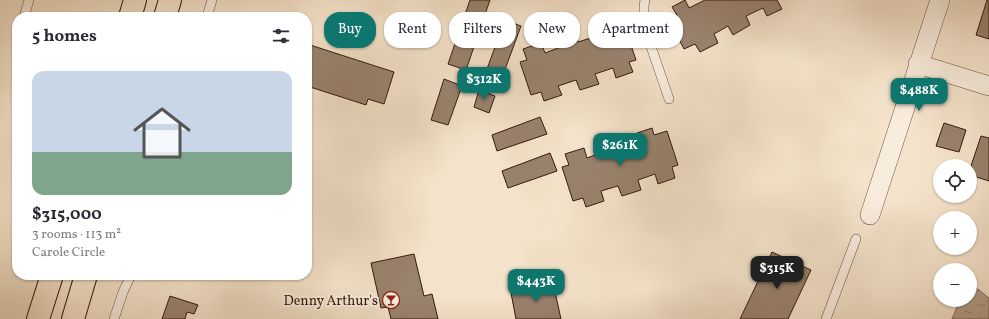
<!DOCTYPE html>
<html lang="en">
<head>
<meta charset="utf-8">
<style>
  body { margin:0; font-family:Vollkorn,serif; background:#f2f2f3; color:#2b2b33; height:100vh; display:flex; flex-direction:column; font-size:15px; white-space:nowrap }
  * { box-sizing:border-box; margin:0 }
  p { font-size:13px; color:#7c7c81 }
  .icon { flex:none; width:22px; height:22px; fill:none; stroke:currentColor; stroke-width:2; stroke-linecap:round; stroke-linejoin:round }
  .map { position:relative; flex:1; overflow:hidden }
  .side { position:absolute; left:12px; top:12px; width:300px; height:268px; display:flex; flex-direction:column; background:#fff; border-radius:16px; box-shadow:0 1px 3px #0004 }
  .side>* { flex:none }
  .hud { position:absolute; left:324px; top:12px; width:380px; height:36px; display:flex; gap:8px }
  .controls { position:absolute; left:933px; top:159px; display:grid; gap:8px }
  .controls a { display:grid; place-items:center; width:44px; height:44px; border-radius:50%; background:#fff; box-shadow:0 1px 3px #0004; font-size:20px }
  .price { position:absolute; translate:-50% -34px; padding:0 9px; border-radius:8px; background:#0f766e; color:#fff; font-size:13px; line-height:26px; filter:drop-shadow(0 1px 2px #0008) }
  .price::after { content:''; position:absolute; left:50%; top:24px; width:12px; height:9px; margin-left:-6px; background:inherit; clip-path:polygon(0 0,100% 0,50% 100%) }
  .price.on { background:#222; color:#fff }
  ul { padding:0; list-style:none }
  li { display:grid; align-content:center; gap:8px; height:212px; padding:0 20px }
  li+li { border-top:1px solid #e1e1e2 }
  li span { display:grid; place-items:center; height:124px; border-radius:12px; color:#555 }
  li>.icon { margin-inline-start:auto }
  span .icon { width:72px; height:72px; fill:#fffc; stroke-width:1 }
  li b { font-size:17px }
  h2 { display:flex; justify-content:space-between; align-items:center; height:48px; padding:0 20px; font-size:17px }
  .pill { padding:0 14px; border-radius:16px; background:#fff; box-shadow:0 1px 3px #0004; font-size:14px; line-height:36px }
  .pill.on { background:#0f766e; color:#fff }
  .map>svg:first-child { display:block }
  .water { fill:url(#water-ripples); stroke:#816957 }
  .building { fill:#99826e; stroke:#361a0b }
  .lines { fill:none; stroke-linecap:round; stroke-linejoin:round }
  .service-casing { stroke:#664c3b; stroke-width:10 }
  .minor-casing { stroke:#664c3b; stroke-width:20 }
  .primary-casing { stroke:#361a0b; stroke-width:24 }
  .service { stroke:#f8ecdd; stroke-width:9 }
  .minor { stroke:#f8ecdd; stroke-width:19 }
  .primary { stroke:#f4e2ca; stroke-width:22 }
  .labels { text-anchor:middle; stroke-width:4; stroke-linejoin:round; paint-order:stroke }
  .poi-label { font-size:14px; fill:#361a0b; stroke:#f8ecdd; text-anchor:end }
</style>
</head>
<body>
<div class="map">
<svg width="989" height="319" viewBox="0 0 989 319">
  <defs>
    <pattern id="water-ripples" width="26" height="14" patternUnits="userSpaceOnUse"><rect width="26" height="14" fill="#b39e89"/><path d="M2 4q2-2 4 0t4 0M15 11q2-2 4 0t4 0" fill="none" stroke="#92806e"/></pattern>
  </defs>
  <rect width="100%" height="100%" fill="#f4e2ca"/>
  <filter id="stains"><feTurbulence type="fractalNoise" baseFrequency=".005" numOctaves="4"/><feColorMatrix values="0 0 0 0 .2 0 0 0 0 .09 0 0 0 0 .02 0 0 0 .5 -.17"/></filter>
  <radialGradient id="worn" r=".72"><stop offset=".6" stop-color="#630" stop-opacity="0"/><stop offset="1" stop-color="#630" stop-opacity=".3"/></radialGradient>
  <!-- water -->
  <path class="water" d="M970,283L989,298V319H952L960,300H970Z"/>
  <!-- building -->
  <path class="building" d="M470,0H490L466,70L448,64Z
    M685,0L689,8L705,0H777L782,9L767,16L763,8L746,16L750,25L733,35L728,26L714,34L718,43L700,52L695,44L684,49L669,20L677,15L672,7Z
    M987,0H989V39L976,35Z
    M505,20L521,26L500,83L484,77Z
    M610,22L612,29L624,25L636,60L629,62L633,72L616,78L613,68L595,74L599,84L580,90L576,80L558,86L562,95L544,101L541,92L531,95L520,62L527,60L523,49L541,43L545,53L561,47L558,39L575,33L578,42L597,36L594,27Z
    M307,44L394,72L384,104L368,99L366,105L307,86Z
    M444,79L462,86L448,125L431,120Z
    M479,90L495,96L489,113L474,107Z
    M540,117L547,134L497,151L492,135Z
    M944,123L966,130L959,152L936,146Z
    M652,128L654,135L667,131L678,165L672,167L675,178L658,184L655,174L638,180L641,190L622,196L618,186L601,191L604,201L586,207L583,198L573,201L562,167L569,165L565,154L584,148L587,158L603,152L600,144L617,139L620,148L639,141L637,133Z
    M981,136L989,138V181L970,175V169Z
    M550,153L557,171L508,188L502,171Z
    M772,252L811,270L788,319H740Z
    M414,254L424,296L432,294L438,319H391L388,307L381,308L371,263Z
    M553,283L561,319H516L511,293Z
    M170,296L198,305L194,314L187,312L185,319H162Z"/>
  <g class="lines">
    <!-- service casing -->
    <g class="service-casing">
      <path id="service" d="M645,0L644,6V26L669,99
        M24,17L29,0
        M207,17L212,0
        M114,319L123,292L131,275
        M826,319L856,239"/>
    </g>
    <!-- minor casing -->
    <g class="minor-casing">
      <path id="minor" d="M918,64L989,86
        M870,215L940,0"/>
    </g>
    <!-- primary casing -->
    <g class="primary-casing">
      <path id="primary" d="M130,17L135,0
        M165,17L170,0
        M38,319L52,275
        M73,319L86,275"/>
    </g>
    <!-- service -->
    <use href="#service" class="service"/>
    <!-- minor -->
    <use href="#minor" class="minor"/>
    <!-- primary -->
    <use href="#primary" class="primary"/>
  </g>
  <!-- icons -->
  <defs>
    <g id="bar-ring" transform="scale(0.9)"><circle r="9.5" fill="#f8ecdd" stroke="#8f2418" stroke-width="1.5"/><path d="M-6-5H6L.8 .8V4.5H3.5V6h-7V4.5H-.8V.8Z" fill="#8f2418"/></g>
  </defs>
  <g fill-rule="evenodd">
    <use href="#bar-ring" x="391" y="300"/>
  </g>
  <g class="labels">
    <!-- poi labels -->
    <g class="poi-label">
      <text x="378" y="305">Denny Arthur's</text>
    </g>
  </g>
  <rect width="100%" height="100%" filter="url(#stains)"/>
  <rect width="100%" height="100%" fill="url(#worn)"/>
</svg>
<div class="controls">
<a><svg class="icon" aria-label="locate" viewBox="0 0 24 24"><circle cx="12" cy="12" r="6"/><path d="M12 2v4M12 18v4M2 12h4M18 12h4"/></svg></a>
<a>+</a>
<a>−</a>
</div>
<b class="price" style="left:484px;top:101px">$312K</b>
<b class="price" style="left:919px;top:112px">$488K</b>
<b class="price" style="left:620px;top:167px">$261K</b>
<b class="price on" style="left:777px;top:290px">$315K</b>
<b class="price" style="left:536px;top:303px">$443K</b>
<div class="hud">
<a class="pill on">Buy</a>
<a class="pill">Rent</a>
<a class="pill">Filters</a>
<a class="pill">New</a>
<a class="pill">Apartment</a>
</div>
<section class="side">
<h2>5 homes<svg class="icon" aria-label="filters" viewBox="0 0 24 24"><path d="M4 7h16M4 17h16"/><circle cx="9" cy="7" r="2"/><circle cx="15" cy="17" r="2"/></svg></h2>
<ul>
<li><span style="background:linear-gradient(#c9d6e8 65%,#7fa58c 0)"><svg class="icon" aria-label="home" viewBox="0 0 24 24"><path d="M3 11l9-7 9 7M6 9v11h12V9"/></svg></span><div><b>$315,000</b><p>3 rooms · 113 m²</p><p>Carole Circle</p></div></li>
</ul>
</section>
</div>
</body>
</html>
